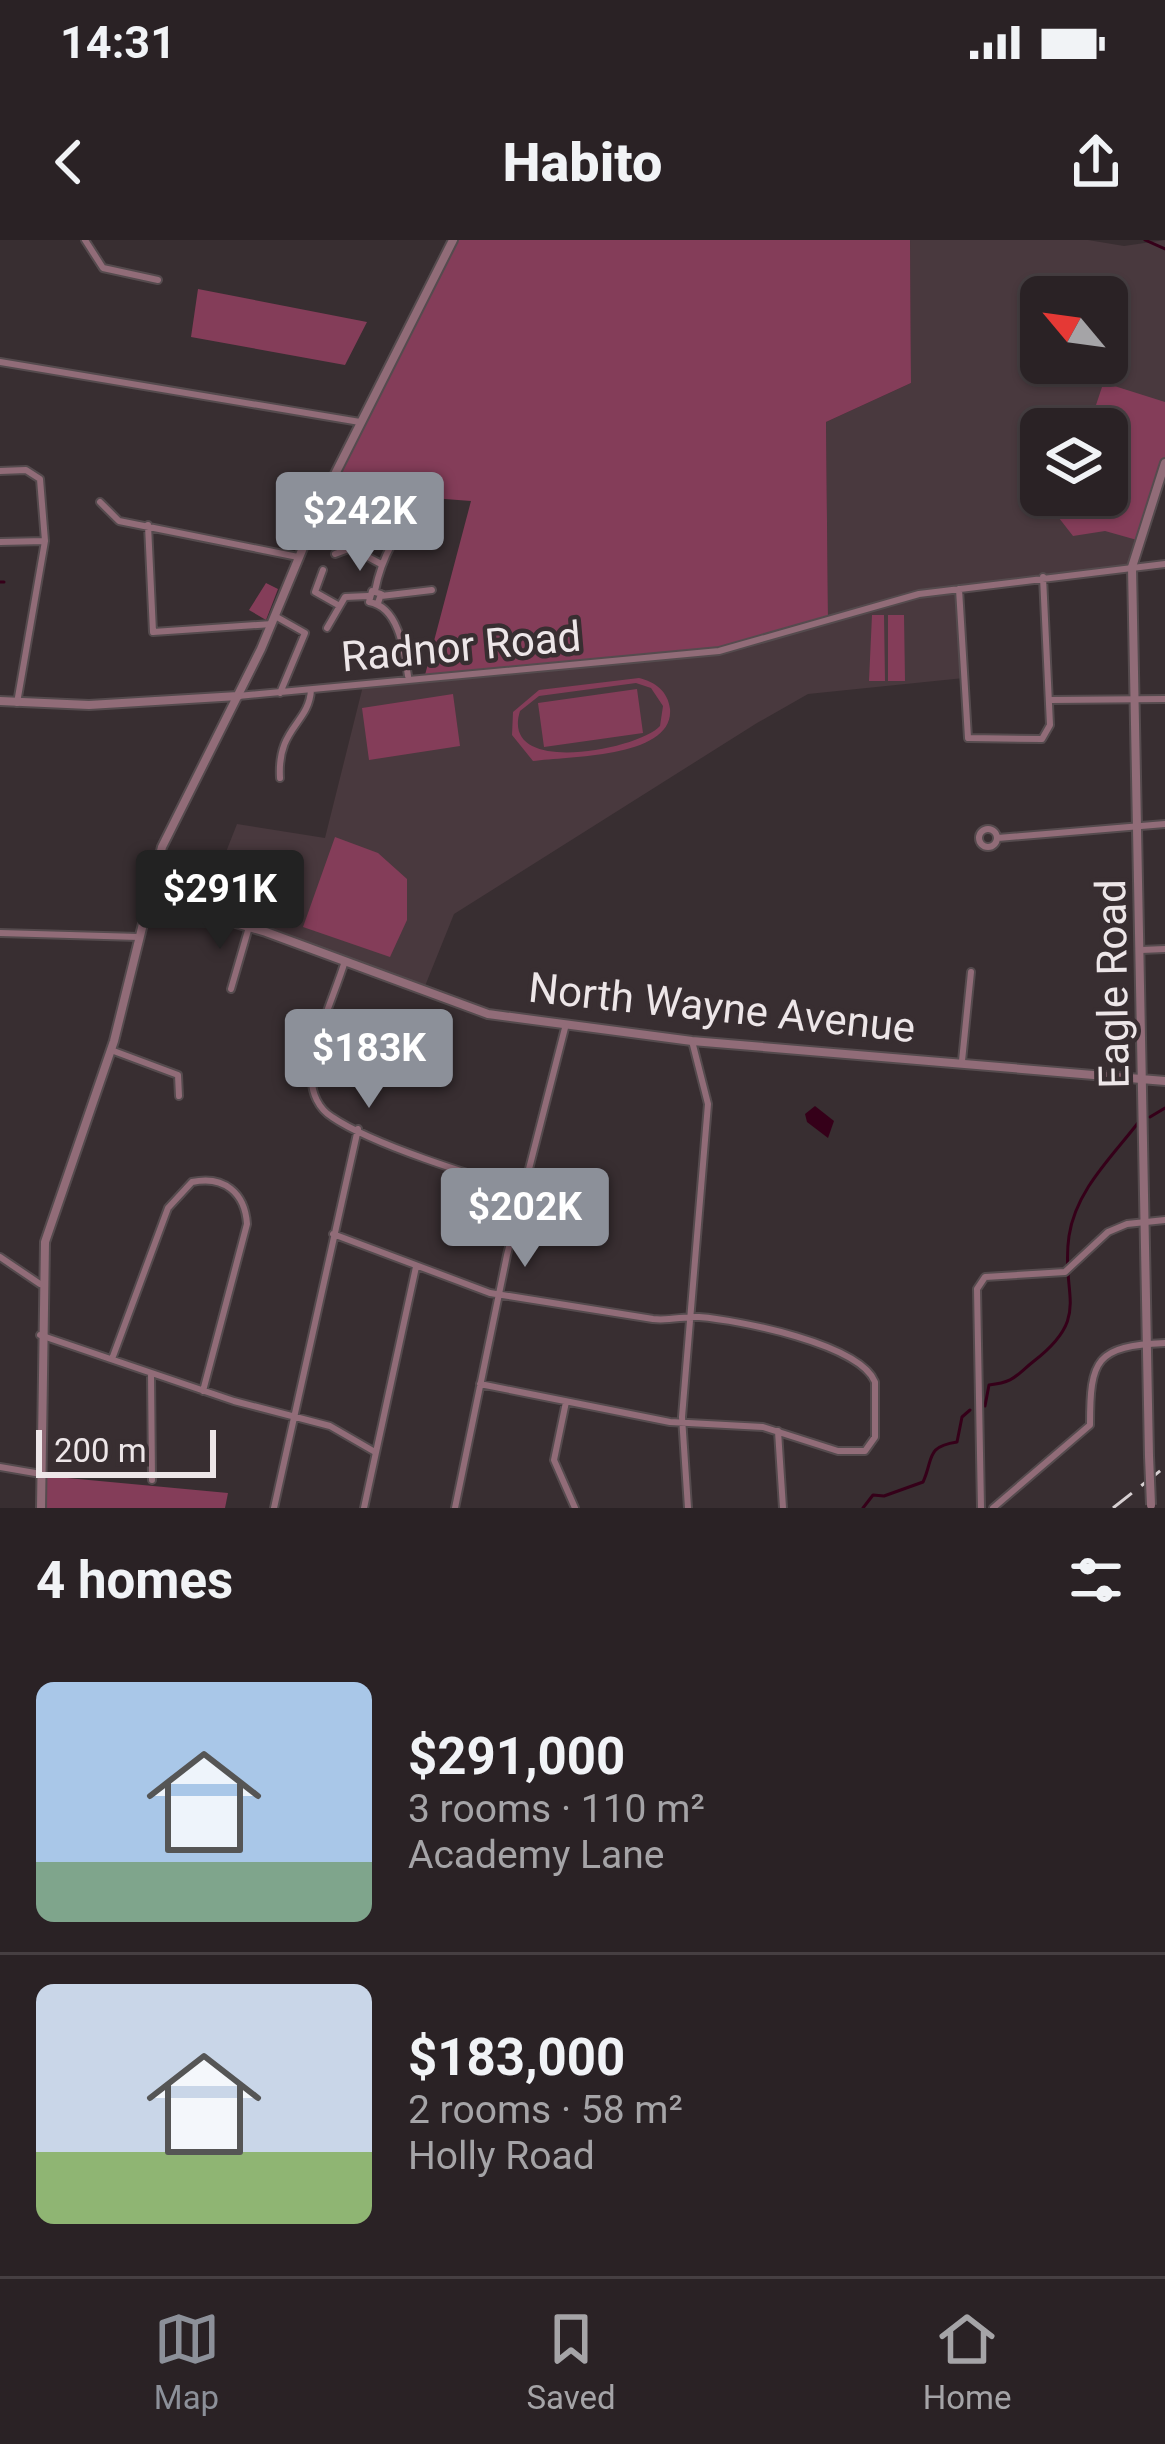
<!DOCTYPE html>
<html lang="en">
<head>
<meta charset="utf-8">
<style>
  body { margin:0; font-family:Roboto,sans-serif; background:#322a2d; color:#f1f3f6; height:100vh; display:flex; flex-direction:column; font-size:45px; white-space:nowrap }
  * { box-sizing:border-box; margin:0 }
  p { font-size:39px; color:#a5a4a7 }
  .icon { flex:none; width:66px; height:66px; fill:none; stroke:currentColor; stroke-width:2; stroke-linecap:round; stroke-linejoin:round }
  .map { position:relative; height:1268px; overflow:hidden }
  .panel { display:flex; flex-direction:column; background:#2a2225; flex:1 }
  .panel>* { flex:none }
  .needle { width:78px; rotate:299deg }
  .tools { position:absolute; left:1020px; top:36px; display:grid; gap:24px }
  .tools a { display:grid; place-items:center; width:108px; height:108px; border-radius:18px; background:#2a2225; box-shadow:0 3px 9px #0004,0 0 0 3px #463f42; font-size:60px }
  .scale { position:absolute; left:36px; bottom:30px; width:180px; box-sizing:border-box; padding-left:12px; border:6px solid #ede6e8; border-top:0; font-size:33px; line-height:42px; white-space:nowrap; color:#ede6e8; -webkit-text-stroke:9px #382e31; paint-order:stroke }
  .price { position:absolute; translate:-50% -102px; padding:0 27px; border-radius:12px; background:#8c9099; color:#fff; font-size:39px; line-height:78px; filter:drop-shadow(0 3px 6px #0008) }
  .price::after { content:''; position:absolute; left:50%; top:72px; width:36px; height:27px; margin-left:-18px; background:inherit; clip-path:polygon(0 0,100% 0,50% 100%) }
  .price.current { background:#222; color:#fff }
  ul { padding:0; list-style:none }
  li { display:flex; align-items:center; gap:36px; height:300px; padding:0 36px }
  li+li { border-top:3px solid #463f42 }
  li span { display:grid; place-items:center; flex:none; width:336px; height:240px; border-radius:18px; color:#555 }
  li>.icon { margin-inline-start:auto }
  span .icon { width:144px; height:144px; fill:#fffc; stroke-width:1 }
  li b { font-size:51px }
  h2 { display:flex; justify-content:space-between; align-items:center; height:144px; padding:0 36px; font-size:51px }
  .status { display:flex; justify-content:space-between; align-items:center; height:84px; padding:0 60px; background:#2a2225; direction:ltr }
  .status svg { height:33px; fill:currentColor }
  header { display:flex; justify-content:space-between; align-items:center; height:156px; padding:0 36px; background:#2a2225; font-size:54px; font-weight:800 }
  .tab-bar { display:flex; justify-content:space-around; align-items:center; height:168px; border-top:3px solid #463f42; background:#2a2225; font-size:33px; color:#a5a4a7 }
  .tab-bar a { display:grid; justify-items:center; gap:6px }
  .tab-bar .current { color:#8c9099 }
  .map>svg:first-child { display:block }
  .built { fill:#49393e; fill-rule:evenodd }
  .green { fill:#843d59; fill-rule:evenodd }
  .water { fill:#350019 }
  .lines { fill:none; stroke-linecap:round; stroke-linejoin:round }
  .stream { stroke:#350019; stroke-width:3 }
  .minor-casing { stroke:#554b4e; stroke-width:10 }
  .tertiary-casing { stroke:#554b4e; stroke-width:12 }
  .minor { stroke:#916c78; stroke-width:6 }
  .tertiary { stroke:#916c78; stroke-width:8 }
  .rail { stroke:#d7d0d2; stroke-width:3; stroke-dasharray:24 12; stroke-linecap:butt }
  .tertiary-bridge-casing { stroke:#554b4e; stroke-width:12; stroke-linecap:butt }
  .tertiary-bridge { stroke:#916c78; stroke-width:8 }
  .labels { text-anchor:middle; stroke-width:9; stroke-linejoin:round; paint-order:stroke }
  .street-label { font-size:42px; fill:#ede6e8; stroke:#382e31 }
</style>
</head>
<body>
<div class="status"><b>14:31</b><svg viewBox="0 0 49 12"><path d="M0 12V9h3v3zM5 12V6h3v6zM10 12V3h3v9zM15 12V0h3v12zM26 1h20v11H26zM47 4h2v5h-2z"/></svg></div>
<header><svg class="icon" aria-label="back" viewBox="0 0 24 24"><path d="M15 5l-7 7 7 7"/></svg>Habito<svg class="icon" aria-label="share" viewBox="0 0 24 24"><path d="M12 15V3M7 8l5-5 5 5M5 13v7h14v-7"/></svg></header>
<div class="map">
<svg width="1165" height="1268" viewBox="0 0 1165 1268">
  <rect width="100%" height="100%" fill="#382e31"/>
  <!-- built -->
  <path class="built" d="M910,0H1088L1124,6L1165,0V223L1132,327L960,349L964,438L808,454L757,483L454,674L423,751L202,673L237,584L325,598L364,442L541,430L828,380L826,182L911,143ZM1041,57H1107V123H1041ZM1041,189H1107V255H1041Z"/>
  <!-- green -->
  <path class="green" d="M453,0H910L911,143L826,182L828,380L738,408L541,430L425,435L471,261L327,250Z
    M198,49L367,82L345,125L191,97Z
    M1108,144L1165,162V218L1137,300L1105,291L1073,296L1059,278L1067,255H1107V189H1088L1102,147Z
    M266,343L278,349L266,380L249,370Z
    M872,375H884L885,441H869Z
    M888,375H904L905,441H888Z
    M639,438C655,442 668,451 670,469C674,518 568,516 533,521L512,495L513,472L539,450ZM636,443L651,448L663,466L660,486C640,509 499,538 520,471L539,456Z
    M637,449L643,493L544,507L538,463Z
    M453,454L460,506L369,520L362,468Z
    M335,597L378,613L407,639V680L390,717L303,687Z
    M46,1236L228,1253L225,1268H46Z"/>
  <!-- water -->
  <path class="water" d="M815,866L834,881L828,898L807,882L805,874Z"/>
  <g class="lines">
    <!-- stream -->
    <path class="stream" d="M1145,0L1165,9
      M0,342H4
      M1150,877L1165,868
      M985,1166L989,1145C1015,1142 1015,1136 1034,1121C1093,1075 1060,1056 1069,996C1076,949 1114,915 1141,879
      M863,1268L873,1255L884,1256L923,1242C934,1218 925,1207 957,1202L962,1177L970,1170"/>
    <!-- minor casing -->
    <g class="minor-casing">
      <path id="minor" d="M85,0L103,28L158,40
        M0,122L360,182
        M0,231L26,230L40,239L45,301L0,302
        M100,262L119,281L298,317
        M148,285L153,392L272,384
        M348,292L351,308
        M335,314L351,308L381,324
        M323,330L315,352L338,365
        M959,349L968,498L1042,499L1050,485L1043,337
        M375,351C380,325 398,277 427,273
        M381,356L432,350
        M378,363L381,354L372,351L369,362C399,367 404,410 408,436
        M275,376L305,393L280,453
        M327,388L345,357L368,356
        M238,456L719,411L919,354L1165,324
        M1050,460L1165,459
        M17,463L45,301
        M280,538C277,487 309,484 311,450
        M979 598a9 9 0 1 1 18 0a9 9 0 1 1-18 0Z
        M998,598L1165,584
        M0,693L139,697
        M1141,710L1165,709
        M345,721C334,757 312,800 312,837C311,853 319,869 332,877C370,903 478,939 524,948
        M231,749L249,687
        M111,810L178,835L179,856
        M962,821L971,732
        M333,994L490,1053L653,1079C670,1081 685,1076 699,1077C739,1080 860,1104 875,1142V1197L865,1211H838L763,1187L670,1182L480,1144
        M0,1017L40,1044
        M40,1095L234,1161L330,1186L375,1212
        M112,1119L168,968L192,942C224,935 245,953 247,984L203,1151
        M151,1133L152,1240
        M566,1162L554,1220L575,1268
        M778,1191L783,1268
        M0,1227L41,1234
        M274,1268L358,889
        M364,1268L416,1027
        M455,1268L507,1015L566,784
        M688,1268L682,1177L708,864L692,801
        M981,1268L977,1049L985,1037L1065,1032L1108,992L1127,984L1165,980
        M993,1268L1090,1185C1090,1119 1096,1106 1165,1103"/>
    </g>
    <!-- tertiary casing -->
    <g class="tertiary-casing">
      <path id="tertiary" d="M0,461L89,465L238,456
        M148,657L266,692L488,774L692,801L1165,841
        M1149,1216L1132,327L1165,223
        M41,1268L45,1002L114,801L162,607L261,409L327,250L453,0"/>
    </g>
    <!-- minor -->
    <use href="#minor" class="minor"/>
    <!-- tertiary -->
    <use href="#tertiary" class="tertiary"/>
    <!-- rail -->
    <path class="rail" d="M1113,1268L1165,1227"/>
    <!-- tertiary-bridge casing -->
    <g class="tertiary-bridge-casing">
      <path id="tertiary-bridge" d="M1149,1216L1151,1265"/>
    </g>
    <!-- tertiary-bridge -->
    <use href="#tertiary-bridge" class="tertiary-bridge"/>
  </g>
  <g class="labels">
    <!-- street labels -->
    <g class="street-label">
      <text transform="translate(461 406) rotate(-5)" y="15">Radnor Road</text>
      <text transform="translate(1112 744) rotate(-91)" y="15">Eagle Road</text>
      <text transform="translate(722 767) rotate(6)" y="15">North Wayne Avenue</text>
    </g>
  </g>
</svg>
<div class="tools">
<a><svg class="needle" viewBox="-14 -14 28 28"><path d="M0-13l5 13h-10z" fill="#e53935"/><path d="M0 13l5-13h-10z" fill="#a5a4a7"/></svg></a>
<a><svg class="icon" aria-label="layers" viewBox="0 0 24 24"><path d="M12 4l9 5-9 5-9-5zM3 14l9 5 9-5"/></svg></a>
</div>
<div class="scale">200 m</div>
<b class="price" style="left:360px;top:334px">$242K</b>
<b class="price current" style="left:220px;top:712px">$291K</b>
<b class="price" style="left:369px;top:871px">$183K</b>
<b class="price" style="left:525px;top:1030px">$202K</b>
</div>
<section class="panel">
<h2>4 homes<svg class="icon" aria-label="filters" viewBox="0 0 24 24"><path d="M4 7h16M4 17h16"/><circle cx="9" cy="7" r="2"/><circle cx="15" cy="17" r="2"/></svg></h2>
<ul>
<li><span style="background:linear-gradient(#a9c7e8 75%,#7fa58c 0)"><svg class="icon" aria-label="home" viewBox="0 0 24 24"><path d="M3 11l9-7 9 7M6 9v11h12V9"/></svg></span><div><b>$291,000</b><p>3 rooms · 110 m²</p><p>Academy Lane</p></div></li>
<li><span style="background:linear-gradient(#c9d6e8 70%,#8fb573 0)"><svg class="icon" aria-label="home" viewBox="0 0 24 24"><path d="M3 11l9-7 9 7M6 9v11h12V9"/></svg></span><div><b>$183,000</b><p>2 rooms · 58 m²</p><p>Holly Road</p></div></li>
</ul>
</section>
<nav class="tab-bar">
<a class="current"><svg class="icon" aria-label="map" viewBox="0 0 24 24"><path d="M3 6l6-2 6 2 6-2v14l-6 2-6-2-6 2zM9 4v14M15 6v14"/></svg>Map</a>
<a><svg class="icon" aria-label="saved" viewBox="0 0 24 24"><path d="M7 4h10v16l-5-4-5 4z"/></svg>Saved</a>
<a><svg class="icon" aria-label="home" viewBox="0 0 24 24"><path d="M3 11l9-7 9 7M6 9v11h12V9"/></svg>Home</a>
</nav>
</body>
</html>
